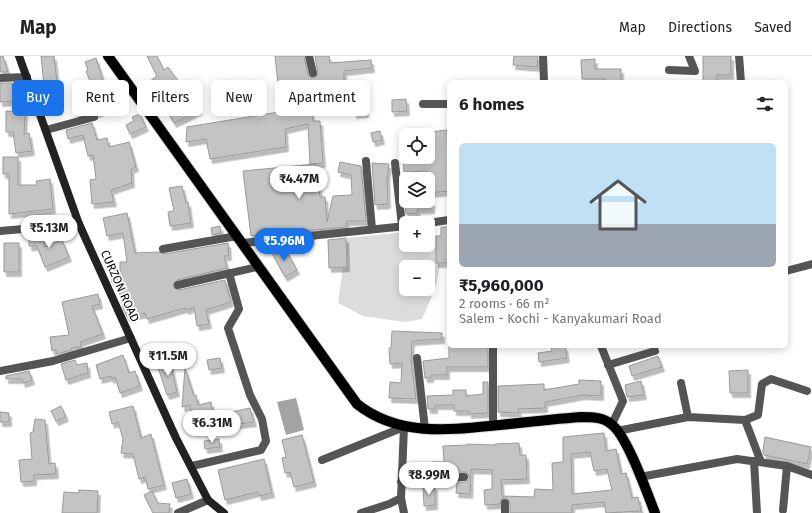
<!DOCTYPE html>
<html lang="en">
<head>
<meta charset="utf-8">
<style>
  body { margin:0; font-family:"Fira Sans",sans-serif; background:#f2f2f2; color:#202124; height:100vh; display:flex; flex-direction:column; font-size:15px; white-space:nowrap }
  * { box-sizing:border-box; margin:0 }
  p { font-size:13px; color:#757577 }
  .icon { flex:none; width:22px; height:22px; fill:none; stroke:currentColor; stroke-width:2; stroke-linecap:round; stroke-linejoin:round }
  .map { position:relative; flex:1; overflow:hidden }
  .panel { position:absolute; left:447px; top:24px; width:341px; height:268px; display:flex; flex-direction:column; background:#fff; border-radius:6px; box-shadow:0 2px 10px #0003 }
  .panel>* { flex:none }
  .guide { position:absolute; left:12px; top:24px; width:375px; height:36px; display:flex; gap:8px }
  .fabs { position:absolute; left:399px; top:72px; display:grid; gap:8px }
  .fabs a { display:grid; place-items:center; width:36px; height:36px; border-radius:6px; background:#fff; box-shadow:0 2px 10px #0003; font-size:20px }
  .price { position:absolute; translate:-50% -34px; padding:0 9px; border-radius:14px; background:#fff; color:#222; font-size:13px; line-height:26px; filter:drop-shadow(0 1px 2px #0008) }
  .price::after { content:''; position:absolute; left:50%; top:24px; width:12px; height:9px; margin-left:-6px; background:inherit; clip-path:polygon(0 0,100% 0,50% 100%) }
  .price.on { background:#1a73e8; color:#fff }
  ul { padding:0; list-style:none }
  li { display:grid; align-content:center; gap:8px; height:212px; padding:0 12px }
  li span { display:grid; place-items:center; height:124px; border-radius:6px; color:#555 }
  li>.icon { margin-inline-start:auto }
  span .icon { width:72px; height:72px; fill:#fffc; stroke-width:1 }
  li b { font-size:17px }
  h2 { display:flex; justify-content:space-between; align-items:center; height:48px; padding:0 12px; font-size:17px }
  .chip { padding:0 14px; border-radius:6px; background:#fff; box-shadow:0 2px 10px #0003; font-size:14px; line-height:36px }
  .chip.on { background:#1a73e8; color:#fff }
  header { display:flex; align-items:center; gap:24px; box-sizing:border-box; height:56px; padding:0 20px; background:#fff; border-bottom:1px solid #e0e0e0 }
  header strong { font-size:19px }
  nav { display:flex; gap:22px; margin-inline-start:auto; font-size:14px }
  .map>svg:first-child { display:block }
  .green { fill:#dcdcdc; fill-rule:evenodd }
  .water { fill:#a3a3a3 }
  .building { fill:#c4c4c4; stroke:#999; fill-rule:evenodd; filter:url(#shadow) }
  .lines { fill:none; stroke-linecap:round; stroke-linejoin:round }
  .primary-casing { stroke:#dbdbdb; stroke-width:12 }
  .street { stroke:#555; stroke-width:8 }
  .secondary { stroke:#222; stroke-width:8 }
  .primary { stroke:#000; stroke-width:10 }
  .labels { text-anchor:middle; stroke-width:3.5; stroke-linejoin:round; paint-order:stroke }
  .street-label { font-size:12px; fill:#000; stroke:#fff }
</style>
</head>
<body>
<header>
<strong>Map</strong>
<nav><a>Map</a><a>Directions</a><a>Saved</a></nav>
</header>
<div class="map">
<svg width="812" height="457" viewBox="0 0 812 457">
  <defs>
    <filter id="shadow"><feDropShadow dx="2.5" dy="4.5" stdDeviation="0" flood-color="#0004"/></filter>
  </defs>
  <rect width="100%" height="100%" fill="#fff"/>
  <!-- green -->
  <path class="green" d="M428,174H433C448,207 436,232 422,263L405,266L363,260L338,247L347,182L406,176V189H428ZM406,211H428V233H406Z"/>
  <!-- water -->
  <path class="water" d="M296,342L304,374L286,379L277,346Z"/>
  <!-- building -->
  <path class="building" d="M0,0H3L8,16H0Z
    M41,0H54L59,45L49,46L48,30H44Z
    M147,0H157L164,14L168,11L200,54L174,67L150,25L157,20Z
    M275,0H304L308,19L312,22L316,21L318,18L315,0H329L330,7L371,4L372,12L344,15V34H310V37H308L313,65H320L323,107L310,108L308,68L285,73L286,91L210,103L206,83L186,86L187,71L297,53L294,37H279Z
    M514,0H538L537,11L513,9Z
    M703,0H731V19H717V26H703Z
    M96,2L105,30L101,31L111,50L98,57L93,56L77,60L74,42L95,38L86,15L88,14L85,6Z
    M595,3V13H621V26H605V23H582L581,4Z
    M0,27H12L13,45L0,46Z
    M365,35L366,57L354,58V50L341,49L342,37Z
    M406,43L407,55L392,56V44Z
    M6,55L25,56L24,78L29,77L32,95L16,97L13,76H6Z
    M140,58L146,71L130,78L126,69L134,65L132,61Z
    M92,67L97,84L107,82L109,91L129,86L136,111L131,113L132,127L111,134L114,146L92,148L90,124L96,123L93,99L88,100L83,79L68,83L66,74Z
    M447,74L449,135L428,137V115L404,116L403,101H433L430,76Z
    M380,75L382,84L373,86L371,77Z
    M3,101H18V129H37L36,125L50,123L53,153L9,158V118H3Z
    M340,106L361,110L366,165H347L346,171L251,180L243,115L316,108L320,141H325L327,166L333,140L352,139L351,119L338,116Z
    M372,107L389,108L387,122L388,148L375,149Z
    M182,130L186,147L188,146L191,167L170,170L168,156L174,155L169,132Z
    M405,145H432V153H417L418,157L406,158Z
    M127,157L135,197L159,196L164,198L228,187L229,200H224L227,212L177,224L173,228L174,232L179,234L225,224L231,246L206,254L209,268L197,270L194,251L186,254L185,252L147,263L145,257L127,261L123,252L117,226L112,227L111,217L120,216V206H127L123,177L107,180L103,162Z
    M220,170L221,177L212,179L211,172Z
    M441,171H449V207H436V180H441Z
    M44,177V191L62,184L69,201L45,211L37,190H29V178Z
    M346,182L347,211L329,212L328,184Z
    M4,187H19V216H4Z
    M284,190L297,214L285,221L272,197Z
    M98,238L100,248L92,250L103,278L80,286L81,291L71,292V294L57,298L56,294L52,295L50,281L69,279L62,246Z
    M392,275L442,277V283L412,285L411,305L416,343L389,342L390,326L401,327L402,307L390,308L389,292H391Z
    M449,290L488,292V311H447V319H431V322H425L423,305L449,302Z
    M551,290H565L567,302L539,306L538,297L552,295Z
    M123,299L129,317L135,315L140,330L120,337L115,321L111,323V320L100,323L96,309Z
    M658,300L662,311L632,320L629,310Z
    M220,302L222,312L209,314L207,304Z
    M75,304L77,309L87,307L88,317L66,324L61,308Z
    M170,305L177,336L167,339L157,308Z
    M185,312L194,340L196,339L198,349L211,346L213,358L192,361L190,349L182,351Z
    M748,314V337H730L729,315Z
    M29,315L32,324L23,327L22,323H6V320Z
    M579,324L601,325V340L583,339L545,346V352L518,353L519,357L498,356V330L544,328V334L579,328Z
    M641,325L644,339L627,341L625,329Z
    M483,326H488V357L469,358V355H454V349H435V353H428L427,340L453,339V334H466V340L483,338Z
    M61,350L66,361L56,365L51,355Z
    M133,350L141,382L151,378L164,429L148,433L145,421L139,423L133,398L121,397L123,383L118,366L112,368L109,356Z
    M250,352L254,366L224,370L222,358Z
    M0,356L9,357V366H0Z
    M35,363L45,364L49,408L55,407L56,418L34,419V425L21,426L19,404L32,403L30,377L33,376Z
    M604,377L606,395L616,393L621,418L626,417L632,442L638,441L641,455L606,457L604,446L572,449V457H510V447L507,442H502L500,448L485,449L484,434L492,433V414L471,413L470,438L456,437L457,427L465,426L469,424V420L467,416H457L458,413L432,415V406H444L443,390L467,389V388L495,389V388L519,387L520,399H526L527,423L501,424L502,440L534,441L535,433L553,434L552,407L563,406V381ZM590,396L594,415L607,413L612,434L572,438L571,398Z
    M302,379L314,426L294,431L290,416L285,417L282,402L286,401L282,384Z
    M765,381L811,391L807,408L764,399L763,395Z
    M219,383L220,391L205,393L204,385Z
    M264,403L272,437L259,440L258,436L225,444L218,414Z
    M187,423L191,438L176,442L172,427Z
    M435,430V449L424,450L423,431Z
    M79,434L98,435L97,457H62L64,436L79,437Z
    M152,435L158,447L170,448L169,457H153L144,439Z"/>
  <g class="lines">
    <!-- primary casing -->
    <g class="primary-casing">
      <path id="primary" d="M108,0L357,348C399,381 449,374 500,369C527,366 554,363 581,361C591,361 603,361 611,368C627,379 647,437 655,457"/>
    </g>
    <!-- street -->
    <path class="street" d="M309,0L313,17
      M543,0L544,26
      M739,0L741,26
      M669,14L695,15L689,0
      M0,22L27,21
      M423,48H449
      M46,74L94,61
      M366,105L372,173
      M395,107L402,170
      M428,167L449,164
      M0,175L79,168
      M243,187L406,170
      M163,193L237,180
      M786,215L812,208
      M178,229L257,211
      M493,290V370
      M601,290L623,345L612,368
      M417,302L425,373
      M608,309L655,295
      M0,315L53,305L131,282
      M681,327L688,361
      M745,364L758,359L762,328L771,323L807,335
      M617,375L688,361L745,364L761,406
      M322,404L404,371L401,442L389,448L361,457
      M754,405L757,457
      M192,410L261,394L266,385L262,363L250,339L228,272L239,253L229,217
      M640,421L737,403L787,410L812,419
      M401,426L464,421
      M401,442L404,457
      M783,454L787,410
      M178,457L208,444
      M505,457V447"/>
    <!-- secondary -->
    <path class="secondary" d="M19,0L79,168L176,382L208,444L224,457"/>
    <!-- primary -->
    <use href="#primary" class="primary"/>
  </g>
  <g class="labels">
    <!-- street labels -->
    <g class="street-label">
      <text transform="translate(120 230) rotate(66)" y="4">CURZON ROAD</text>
    </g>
  </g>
</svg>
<div class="fabs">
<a><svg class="icon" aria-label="locate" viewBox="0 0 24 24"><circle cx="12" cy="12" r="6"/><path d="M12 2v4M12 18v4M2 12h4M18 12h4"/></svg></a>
<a><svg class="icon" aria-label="layers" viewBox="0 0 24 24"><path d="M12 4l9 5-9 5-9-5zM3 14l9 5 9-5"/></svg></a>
<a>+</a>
<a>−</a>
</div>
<b class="price" style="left:299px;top:144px">₹4.47M</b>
<b class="price" style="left:49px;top:193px">₹5.13M</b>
<b class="price on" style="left:284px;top:206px">₹5.96M</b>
<b class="price" style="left:168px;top:321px">₹11.5M</b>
<b class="price" style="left:212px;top:388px">₹6.31M</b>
<b class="price" style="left:429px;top:440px">₹8.99M</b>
<div class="guide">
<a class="chip on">Buy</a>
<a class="chip">Rent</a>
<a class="chip">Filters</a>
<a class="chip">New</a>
<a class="chip">Apartment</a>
</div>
<section class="panel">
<h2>6 homes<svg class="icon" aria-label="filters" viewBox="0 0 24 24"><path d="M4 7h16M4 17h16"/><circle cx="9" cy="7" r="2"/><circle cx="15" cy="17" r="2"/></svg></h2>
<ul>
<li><span style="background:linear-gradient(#bfe0f5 65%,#9aa5b1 0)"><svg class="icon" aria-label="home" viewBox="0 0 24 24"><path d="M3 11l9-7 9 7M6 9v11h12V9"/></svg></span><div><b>₹5,960,000</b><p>2 rooms · 66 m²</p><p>Salem - Kochi - Kanyakumari Road</p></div></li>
</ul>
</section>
</div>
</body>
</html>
